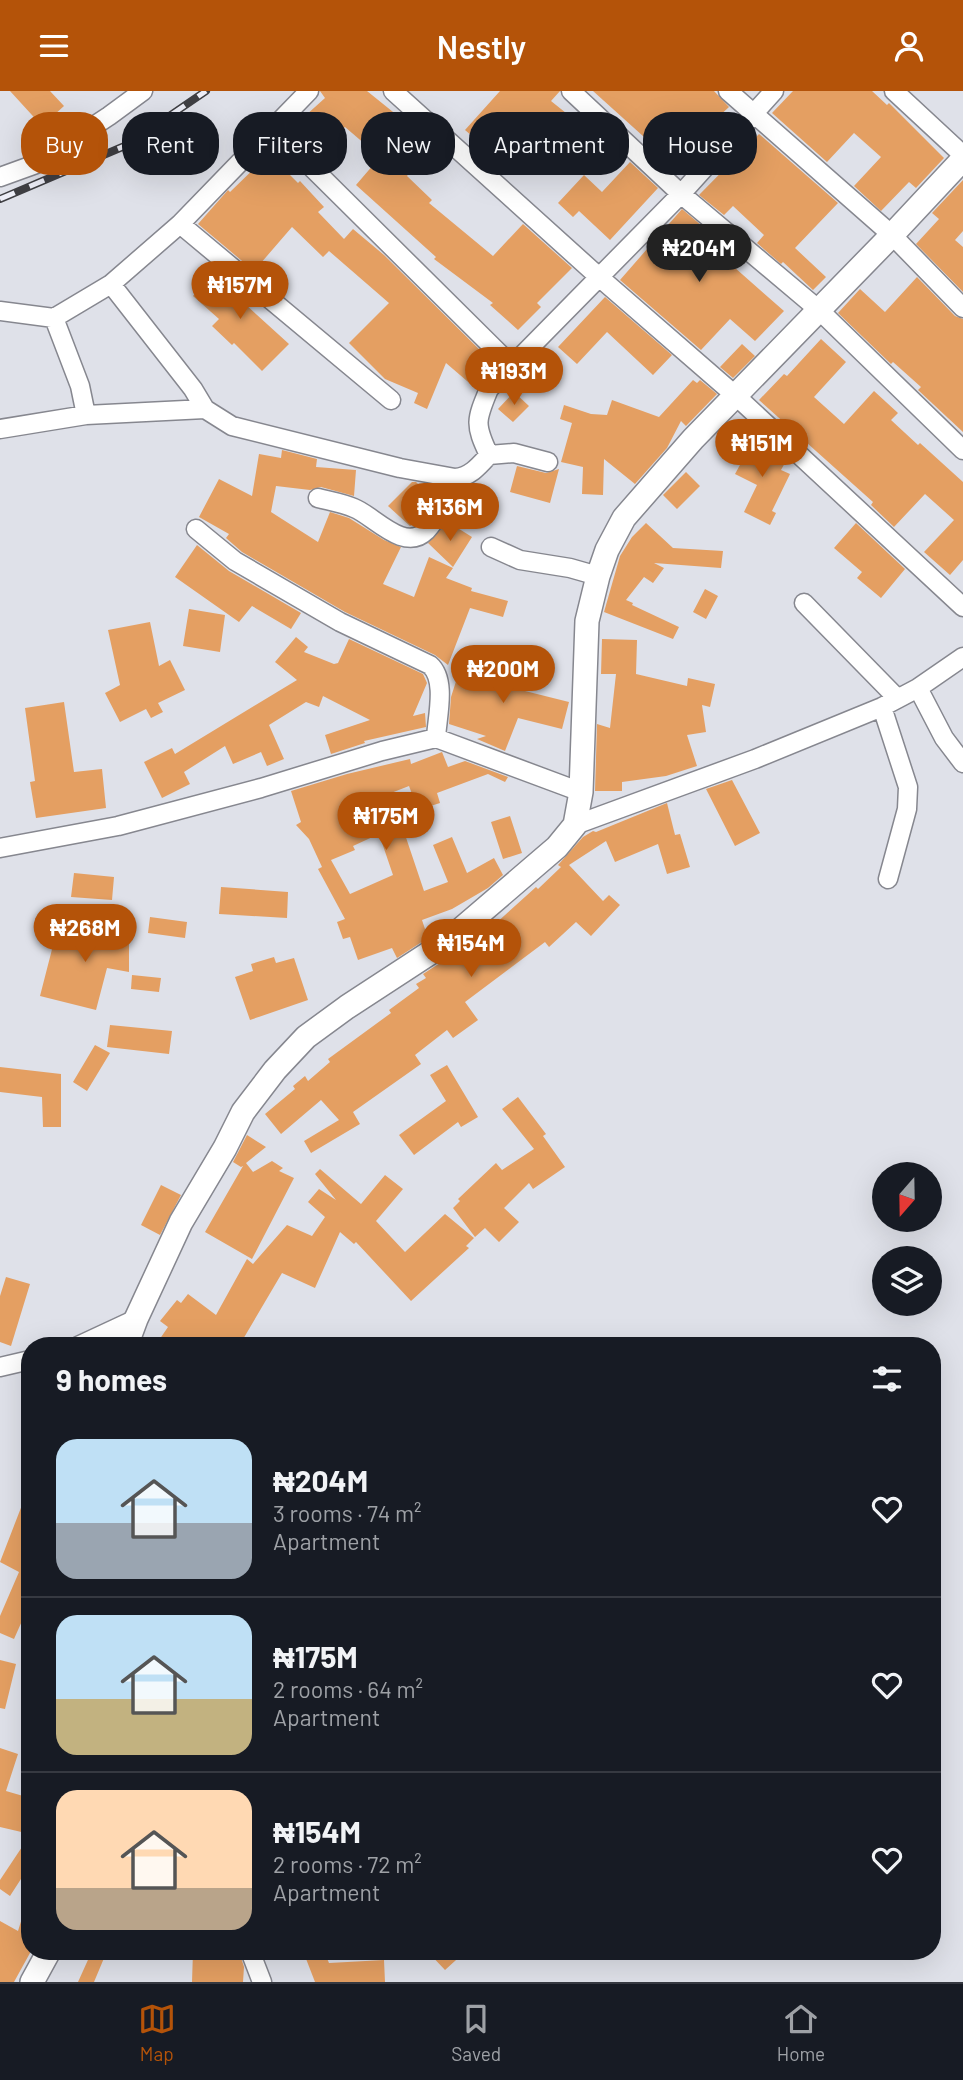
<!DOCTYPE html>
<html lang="en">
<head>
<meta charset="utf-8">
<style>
  body { margin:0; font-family:Barlow,sans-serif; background:#20242c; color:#f1f3f6; height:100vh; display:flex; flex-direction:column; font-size:26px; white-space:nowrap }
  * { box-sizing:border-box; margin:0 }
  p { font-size:23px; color:#9ea1a6 }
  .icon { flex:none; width:38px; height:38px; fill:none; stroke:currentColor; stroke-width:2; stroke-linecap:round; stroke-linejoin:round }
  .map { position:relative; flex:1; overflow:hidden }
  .drawer { position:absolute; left:21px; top:1246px; width:920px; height:623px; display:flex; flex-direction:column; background:#171b24; border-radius:28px; box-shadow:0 7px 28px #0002 }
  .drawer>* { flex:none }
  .top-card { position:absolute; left:21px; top:21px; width:922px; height:63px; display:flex; gap:14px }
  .needle { width:46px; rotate:200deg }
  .fabs { position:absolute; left:872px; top:1071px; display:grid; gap:14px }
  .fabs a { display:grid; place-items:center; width:70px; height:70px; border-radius:50%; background:#171b24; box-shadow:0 7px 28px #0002; font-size:35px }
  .price { position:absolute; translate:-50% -60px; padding:0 16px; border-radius:24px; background:#b45309; color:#fff; font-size:23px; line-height:46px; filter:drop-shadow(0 2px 4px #0008) }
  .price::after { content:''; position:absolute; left:50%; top:42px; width:21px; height:16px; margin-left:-10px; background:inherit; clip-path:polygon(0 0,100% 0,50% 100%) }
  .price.active { background:#222; color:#fff }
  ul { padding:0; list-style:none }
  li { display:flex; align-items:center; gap:21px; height:175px; padding:0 35px }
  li+li { border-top:2px solid #363941 }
  li span { display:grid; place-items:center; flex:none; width:196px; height:140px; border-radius:21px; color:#555 }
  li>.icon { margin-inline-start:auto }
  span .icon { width:84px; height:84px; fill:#fffc; stroke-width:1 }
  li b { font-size:30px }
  h2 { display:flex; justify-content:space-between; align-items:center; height:84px; padding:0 35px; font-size:30px }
  .tag { padding:0 24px; border-radius:28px; background:#171b24; box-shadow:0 7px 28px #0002; font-size:24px; line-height:63px }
  .tag.active { background:#b45309; color:#fff }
  header { display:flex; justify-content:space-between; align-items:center; height:91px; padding:0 35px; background:#b45309; color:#fff; font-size:32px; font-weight:600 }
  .menu { display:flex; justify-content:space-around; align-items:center; height:98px; border-top:2px solid #363941; background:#171b24; font-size:19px; color:#9ea1a6 }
  .menu a { display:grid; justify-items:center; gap:4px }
  .menu .active { color:#b45309 }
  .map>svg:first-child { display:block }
  .building { fill:#e49f62; fill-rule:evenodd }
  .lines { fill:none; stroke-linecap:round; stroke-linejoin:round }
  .minor-casing { stroke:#86878f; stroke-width:21 }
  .tertiary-casing { stroke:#86878f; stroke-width:26 }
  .minor { stroke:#fff; stroke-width:18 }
  .tertiary { stroke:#fff; stroke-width:23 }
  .rail-casing { stroke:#3f3f43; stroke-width:8 }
  .rail { stroke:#edeef7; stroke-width:5; stroke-dasharray:16; stroke-linecap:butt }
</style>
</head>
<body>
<header><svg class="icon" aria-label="menu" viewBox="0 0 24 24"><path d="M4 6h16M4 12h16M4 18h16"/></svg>Nestly<svg class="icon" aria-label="person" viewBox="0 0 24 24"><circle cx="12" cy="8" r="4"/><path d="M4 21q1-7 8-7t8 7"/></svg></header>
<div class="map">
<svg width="963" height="1891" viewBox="0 0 963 1891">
  <rect width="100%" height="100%" fill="#dfe1e9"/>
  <!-- building -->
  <path class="building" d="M10,0H50L64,15L42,35Z
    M320,0H367L429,50L409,73L413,77L407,85L432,109L429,112L493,165L523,133L572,177L537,212L541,216L518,239L490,214L493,212L434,168L436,166L356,94L380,66L345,36L317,60L295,34L325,7Z
    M500,0H560L551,10L566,22L538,56L533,51L511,78L465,39Z
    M593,0H714L729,16L717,27L723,33L713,44L707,38L674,73Z
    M793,0H872L887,14L889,12L944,67L916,97L909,91L881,120L854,95L881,66L854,42L827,71L772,22Z
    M759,43L838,112L795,157L826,186L813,199L783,171L781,173L757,152L764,144L733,115L724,124L699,104Z
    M269,63L298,92L300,90L324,116L318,121L344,148L353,138L384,164L494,273L474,296L446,272L427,318L414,312L418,302L385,288L349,252L389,212L329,160L323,166L292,136L254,180L198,133L228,99L230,101Z
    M630,71L658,97L610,149L579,120L573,126L558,112L584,84L602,101Z
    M963,89V140L955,149L963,156V201L916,153L939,128L932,122Z
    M682,118L741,168L734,176L784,220L755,250L730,228L701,259L620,189Z
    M216,178L238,196L233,202L289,253L262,280L234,252L232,254L212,235L219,228L193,205Z
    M917,186L955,225L963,228V341L918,299L921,296L893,271L891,273L838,222L860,198L885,221Z
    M605,206L672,264L653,284L607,241L577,273L558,256Z
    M821,248L846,271L814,306L844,333L874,300L898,322L891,329L918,354L920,352L963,391V469L950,484L924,461L954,429L925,403L894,436L871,414L873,411L759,309L784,283L787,285Z
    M742,253L755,265L733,287L720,276Z
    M693,289L697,292L700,289L717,303L686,335L681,330L667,357L635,393L604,368L603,404L582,403L583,376L561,371L572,332L560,328L564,314L591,323L607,324L612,309L659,326Z
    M514,301L529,315L513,331L498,318Z
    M746,345L763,354L761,357L786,370L781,379L790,383L772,420L776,422L770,434L744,421L757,394L735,383L746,363L739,360Z
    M282,359L317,368L316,376L356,379L354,405L321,396L310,399L276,395L271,421L318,451L330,421L349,427L384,449L401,456L383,493L414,506L429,466L453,477L446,487L472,497L471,500L508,510L503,526L470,517L448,574L435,564L345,521L242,461L226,447L229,443L199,426L219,388L252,405L259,363L281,367Z
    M517,375L546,382L559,378L550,412L510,401Z
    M686,381L700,395L677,418L663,404Z
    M412,391H416L435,409L418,431L410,435L388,415Z
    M448,431L472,446L453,476L428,452Z
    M646,432L673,457L723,460L721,477L654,472L664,477L653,492L644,486L626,509L633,512L632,514L679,536L673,548L604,521L620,465L632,446Z
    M856,432L905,478L881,507L857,487L862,481L834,457Z
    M197,454L229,480L301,522L291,538L252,515L239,531L175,486Z
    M705,498L718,505L706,528L693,521Z
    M189,518L225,524L220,561L183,555Z
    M150,531L159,575L170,569L185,599L158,612L163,621L151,627L146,618L120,631L105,602L120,594L108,539Z
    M296,546L308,556L304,561L334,573L338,572L349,548L423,583L427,592L413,625L425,622L426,636L364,650L365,652L331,663L325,644L370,629L323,605L319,616L306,611L269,634L284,668L267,675L261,661L233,673L225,655L184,681L190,693L162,707L144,671L172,657L175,663L297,589L275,571Z
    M602,548L637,549L636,583L687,595L688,587L715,593L710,616L702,614L706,641L687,644L697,675L666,685L622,691V700H595L597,633L610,637L616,583H601Z
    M518,560L537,568L525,600L569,611L562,638L518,627L505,660L477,648L486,645L449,633L451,606L459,581L504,596Z
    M64,611L74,681L102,678L106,717L36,727L30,691L35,690L25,617Z
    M442,661L448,676L465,670L508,686L505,691L488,683L437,702L440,712L418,719L409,695L391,702L424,800L448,791L433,754L452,746L467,782L494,767L503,784L488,797L452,818L422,829L428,847L397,867L392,857L358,869L350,846L343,848L337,831L345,828L318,778L322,776L309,748L296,734L301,731L291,700L347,683L410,668L411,673ZM379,743L393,784L350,803L331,769L355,759L353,755Z
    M732,689L760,742L735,755L706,698Z
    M667,712L675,744L680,743L690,776L667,783L658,753L615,771L606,750L569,774L603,810L609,804L620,814L591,845L576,831L549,856L545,851L465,911L478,929L453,947L447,939L415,964L421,973L353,1021L360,1033L311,1062L304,1050L339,1029L321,1009L281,1043L265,1023L295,998L293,995L305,985L308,990L330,971L328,968L391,922L389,919L419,897L416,893L426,887L423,883L454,863L491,831L494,834L536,796L538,798L561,776L558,774L583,746L593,740L596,741Z
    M510,725L522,762L503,768L491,731Z
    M74,782L114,786L112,809L71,806Z
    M221,796L288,801L287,827L219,823Z
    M150,826L187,831L185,847L148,842Z
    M58,835L102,846V835H129V881L107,877L96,919L40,905Z
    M274,866L276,872L294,867L308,909L250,929L235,886L253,880L251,873Z
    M132,884L161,887L159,901L131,898Z
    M110,934L172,940L169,963L107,956Z
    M95,954L110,962L87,1000L73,991Z
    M447,974L478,1026L461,1036L458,1031L414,1064L399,1044L446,1010L430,984Z
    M0,976L61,983V1036H43L42,1006L0,1001Z
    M518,1006L546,1043L543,1045L565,1076L533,1098L529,1092L504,1117L519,1131L499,1151L485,1137L475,1146L453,1117L460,1110L458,1108L496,1072L502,1079L534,1058L502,1018Z
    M247,1044L266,1056L246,1072L253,1081L272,1070L283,1077L279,1080L294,1087L252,1168L205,1141L243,1075L241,1076L233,1071Z
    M320,1078L361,1113L385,1084L403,1098L376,1130L405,1161L445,1123L474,1147L466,1155L469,1157L411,1210L356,1151L354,1153L340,1141L315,1197L282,1182L239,1255H155L168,1236L160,1230L177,1209L181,1212L188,1203L216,1224L247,1168L253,1173L287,1134L312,1145L325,1126L308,1111L319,1098L336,1109L315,1083Z
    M161,1094L181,1104L160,1144L141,1134Z
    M6,1186L30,1193L11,1255L0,1251V1205Z
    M29,1396L30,1512L14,1548L0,1542V1525L19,1481L0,1471Z
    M0,1569L16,1573L5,1618L0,1617Z
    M0,1657L18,1663L6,1700L30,1707V1743L0,1736Z
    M30,1744V1774L10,1805L0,1798V1789Z
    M27,1811L30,1812V1862L14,1891H0V1830L18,1840Z
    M92,1860H107L94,1891H78Z
    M193,1860H239L244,1876L243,1891H192Z
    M303,1860H324L329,1872L384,1869L385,1891H315Z
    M427,1860H466L445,1879Z"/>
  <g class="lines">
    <!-- minor casing -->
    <g class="minor-casing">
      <path id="minor" d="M393,0L599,186L736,305L963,516
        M571,0L681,103L819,219L963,359
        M728,0L892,144L963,217
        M894,0L963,64
        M273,38L511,274
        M0,86L36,73L109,25L143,0
        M180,133L391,309
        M111,193L193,298L205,318L232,335L400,377L455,387C470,386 479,375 489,364
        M0,220L54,227L111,193L180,133L309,0
        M86,324L205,318
        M0,338L86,324L80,295L54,227
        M548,371L514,362L489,364C474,333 476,329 489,298L681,103L774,0
        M318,407C330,410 343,412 354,417C373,424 404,462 426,440C440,425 451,404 463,387
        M196,438L235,470L340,531L430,574C447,589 437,626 436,647
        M491,456L520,469L570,477L598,485
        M804,512L897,607
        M918,597L944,647L963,672
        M882,616L908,696L907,718L888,788
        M575,734L755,668L882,616L918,597L963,566
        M0,757L118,735L261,697L382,660L436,647L581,701
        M78,1255L136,1228
        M0,1276L30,1269
        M250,1860L262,1891"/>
    </g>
    <!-- tertiary casing -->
    <g class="tertiary-casing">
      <path id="tertiary" d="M126,1255L136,1228L181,1131L225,1057L243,1021L275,979L306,946L347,916L445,852L557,756L575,734L581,701L587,530L598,485L607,459L624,427L693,348L892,144L963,68
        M32,1891L49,1860"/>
    </g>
    <!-- minor -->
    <use href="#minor" class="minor"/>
    <!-- tertiary -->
    <use href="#tertiary" class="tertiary"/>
    <!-- rail casing -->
    <g class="rail-casing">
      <path id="rail" d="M0,108L127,54L206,0"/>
    </g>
    <!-- rail -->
    <use href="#rail" class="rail"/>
  </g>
</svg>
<div class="fabs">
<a><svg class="needle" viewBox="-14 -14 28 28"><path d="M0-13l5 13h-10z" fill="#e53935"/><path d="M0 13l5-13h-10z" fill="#9ea1a6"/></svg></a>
<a><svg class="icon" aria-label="layers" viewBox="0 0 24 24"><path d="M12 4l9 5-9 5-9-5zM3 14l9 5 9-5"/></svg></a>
</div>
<b class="price active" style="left:699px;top:193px">₦204M</b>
<b class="price" style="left:240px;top:230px">₦157M</b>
<b class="price" style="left:514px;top:316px">₦193M</b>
<b class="price" style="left:762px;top:388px">₦151M</b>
<b class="price" style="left:450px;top:452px">₦136M</b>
<b class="price" style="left:503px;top:614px">₦200M</b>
<b class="price" style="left:386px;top:761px">₦175M</b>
<b class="price" style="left:85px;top:873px">₦268M</b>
<b class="price" style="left:471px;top:888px">₦154M</b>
<div class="top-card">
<a class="tag active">Buy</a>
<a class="tag">Rent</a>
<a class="tag">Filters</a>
<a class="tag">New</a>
<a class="tag">Apartment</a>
<a class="tag">House</a>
</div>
<section class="drawer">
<h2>9 homes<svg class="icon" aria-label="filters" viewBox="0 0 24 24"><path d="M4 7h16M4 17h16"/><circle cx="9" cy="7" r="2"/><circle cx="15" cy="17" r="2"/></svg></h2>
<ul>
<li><span style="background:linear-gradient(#bfe0f5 60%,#9aa5b1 0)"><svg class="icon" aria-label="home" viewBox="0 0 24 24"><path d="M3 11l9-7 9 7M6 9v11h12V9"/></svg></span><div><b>₦204M</b><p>3 rooms · 74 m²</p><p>Apartment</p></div><svg class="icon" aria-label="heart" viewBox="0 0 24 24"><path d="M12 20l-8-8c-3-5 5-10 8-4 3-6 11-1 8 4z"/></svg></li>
<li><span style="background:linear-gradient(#bfe0f5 60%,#c2b280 0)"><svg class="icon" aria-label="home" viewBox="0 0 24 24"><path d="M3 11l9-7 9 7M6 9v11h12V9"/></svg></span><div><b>₦175M</b><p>2 rooms · 64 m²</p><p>Apartment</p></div><svg class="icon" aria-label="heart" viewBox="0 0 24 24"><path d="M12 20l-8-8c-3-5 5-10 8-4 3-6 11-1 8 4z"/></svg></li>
<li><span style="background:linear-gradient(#ffd9b3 70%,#b9a48a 0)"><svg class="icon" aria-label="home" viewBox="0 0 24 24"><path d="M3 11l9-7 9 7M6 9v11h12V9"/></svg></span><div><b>₦154M</b><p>2 rooms · 72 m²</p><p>Apartment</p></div><svg class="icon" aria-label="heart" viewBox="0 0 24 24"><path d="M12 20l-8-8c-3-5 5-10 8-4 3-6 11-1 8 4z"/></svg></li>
</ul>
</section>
</div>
<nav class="menu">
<a class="active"><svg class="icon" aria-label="map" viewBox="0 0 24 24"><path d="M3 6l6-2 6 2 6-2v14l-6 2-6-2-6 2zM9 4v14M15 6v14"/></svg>Map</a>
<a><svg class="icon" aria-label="saved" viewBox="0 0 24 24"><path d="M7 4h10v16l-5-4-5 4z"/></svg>Saved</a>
<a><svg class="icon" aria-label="home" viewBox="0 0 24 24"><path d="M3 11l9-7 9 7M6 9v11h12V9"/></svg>Home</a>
</nav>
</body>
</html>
